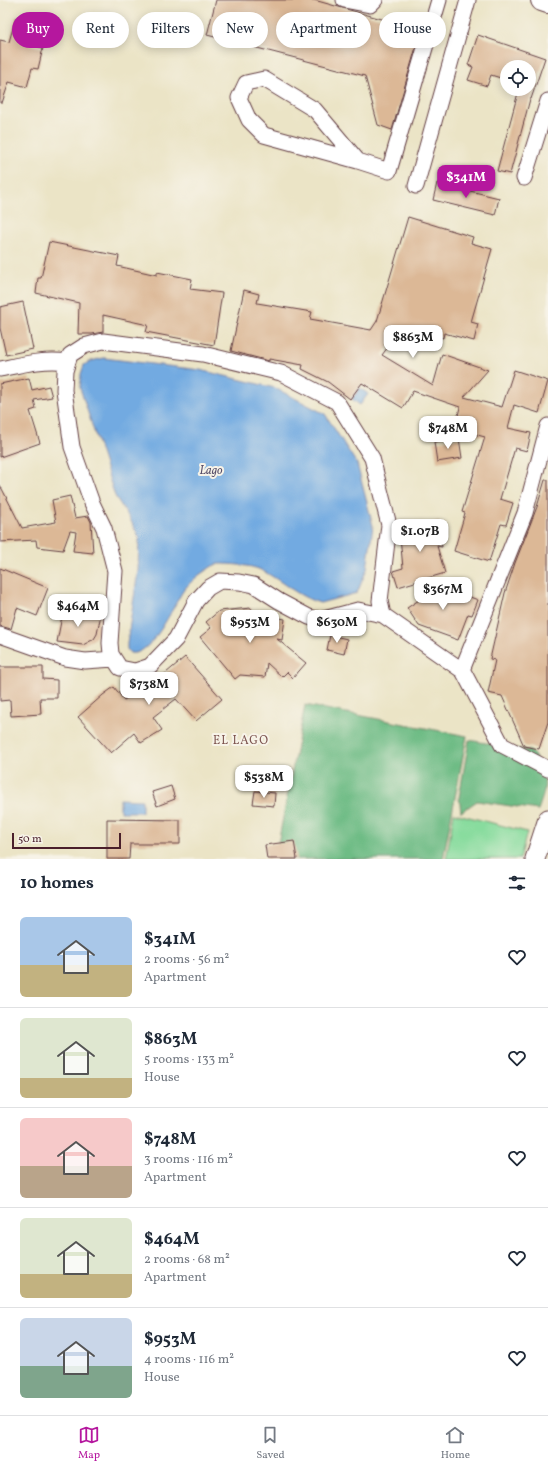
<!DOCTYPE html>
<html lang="en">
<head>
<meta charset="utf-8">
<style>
  body { margin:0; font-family:Vollkorn,serif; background:#f6f6f7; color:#1f2937; height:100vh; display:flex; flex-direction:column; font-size:15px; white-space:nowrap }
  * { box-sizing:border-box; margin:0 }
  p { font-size:13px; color:#747a83 }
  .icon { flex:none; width:22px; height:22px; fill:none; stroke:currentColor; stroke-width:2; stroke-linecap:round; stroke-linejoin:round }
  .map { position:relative; height:859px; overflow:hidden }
  .details { display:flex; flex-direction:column; background:#fff; flex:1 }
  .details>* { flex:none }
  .banner { position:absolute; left:12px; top:12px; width:524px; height:36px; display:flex; gap:8px }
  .controls { position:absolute; left:500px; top:60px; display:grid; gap:8px }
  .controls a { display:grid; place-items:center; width:36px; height:36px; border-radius:50%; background:#fff; box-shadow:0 2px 10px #0003; font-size:20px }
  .scale { position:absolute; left:12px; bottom:10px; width:109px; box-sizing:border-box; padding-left:4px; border:2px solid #4a1f2b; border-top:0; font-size:11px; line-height:14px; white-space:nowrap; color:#4a1f2b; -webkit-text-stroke:3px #f7f3e8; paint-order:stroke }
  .price { position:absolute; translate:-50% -34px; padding:0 9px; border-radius:8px; background:#fff; color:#222; font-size:13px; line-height:26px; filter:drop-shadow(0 1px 2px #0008) }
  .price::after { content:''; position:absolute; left:50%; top:24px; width:12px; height:9px; margin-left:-6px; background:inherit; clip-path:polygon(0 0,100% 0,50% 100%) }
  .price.active { background:#b5179e; color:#fff }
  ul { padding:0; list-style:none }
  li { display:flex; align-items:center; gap:12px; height:100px; padding:0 20px }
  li+li { border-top:1px solid #e0e1e3 }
  li span { display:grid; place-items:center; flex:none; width:112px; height:80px; border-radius:6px; color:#555 }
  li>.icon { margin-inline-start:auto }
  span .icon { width:48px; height:48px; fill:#fffc; stroke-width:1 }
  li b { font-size:17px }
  h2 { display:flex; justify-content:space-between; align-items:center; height:48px; padding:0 20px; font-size:17px }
  .pill { padding:0 14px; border-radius:18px; background:#fff; box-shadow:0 2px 10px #0003; font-size:14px; line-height:36px }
  .pill.active { background:#b5179e; color:#fff }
  .tabs { display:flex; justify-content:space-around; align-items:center; height:56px; border-top:1px solid #e0e1e3; background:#fff; font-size:11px; color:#747a83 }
  .tabs a { display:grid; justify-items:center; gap:2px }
  .tabs .active { color:#b5179e }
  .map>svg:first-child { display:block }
  .green { fill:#88dc9e; stroke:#697e64 }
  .forest { fill:#6ebc85; stroke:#5c6e58 }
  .water { fill:#72aae1; stroke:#5e6486 }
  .building { fill:#dcb896 }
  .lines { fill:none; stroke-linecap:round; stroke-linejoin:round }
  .minor-casing { stroke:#623d42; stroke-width:17 }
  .major-casing { stroke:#623d42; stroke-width:21 }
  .highway-casing { stroke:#623d42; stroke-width:24 }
  .minor { stroke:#fff; stroke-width:15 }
  .major { stroke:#fff; stroke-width:19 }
  .highway { stroke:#fff; stroke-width:22 }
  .labels { text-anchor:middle; stroke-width:4; stroke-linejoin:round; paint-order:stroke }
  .water-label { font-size:12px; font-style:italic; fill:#58506b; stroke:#f7f3e8 }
  .neighbourhood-label { font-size:12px; letter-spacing:1px; fill:#7d5550; stroke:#f7f3e8 }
</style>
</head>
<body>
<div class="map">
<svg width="548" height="859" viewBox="0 0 548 859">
  <rect width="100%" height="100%" fill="#f7f3e8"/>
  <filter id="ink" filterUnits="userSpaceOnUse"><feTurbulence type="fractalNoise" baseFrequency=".025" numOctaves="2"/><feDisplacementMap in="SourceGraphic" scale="8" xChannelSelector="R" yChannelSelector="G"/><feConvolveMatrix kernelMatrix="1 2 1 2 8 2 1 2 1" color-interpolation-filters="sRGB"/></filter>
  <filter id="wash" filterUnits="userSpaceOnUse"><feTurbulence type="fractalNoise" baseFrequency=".012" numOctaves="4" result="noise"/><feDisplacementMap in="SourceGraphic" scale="16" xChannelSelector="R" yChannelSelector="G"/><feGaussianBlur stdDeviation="0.9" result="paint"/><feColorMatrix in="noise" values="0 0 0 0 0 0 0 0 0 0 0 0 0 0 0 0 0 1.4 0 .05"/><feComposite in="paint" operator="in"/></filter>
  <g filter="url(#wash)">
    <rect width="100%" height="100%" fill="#ebe4c6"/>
    <!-- green -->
    <path class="green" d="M454,813L527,832L520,859H446Z"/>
    <!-- forest -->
    <path class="forest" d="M305,705L467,736L443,859H275Z
      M469,740L530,751L534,755C547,781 548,783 538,810L477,801L461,812L459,797Z"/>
    <!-- water -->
    <path class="water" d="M104,358L200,370L275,388L325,414L357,464L373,526L367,569L357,593L320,603C298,597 281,580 261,570C251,565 230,564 219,564C215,564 211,567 208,569C198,575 190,582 183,591C173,606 152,657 130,653L127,649V643L138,571L139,538L130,519L115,496L80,388L81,374L84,365L91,361Z
      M360,388L368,394L360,405L352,399Z
      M120,799L142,800V812H120Z"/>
    <g id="blocks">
      <!-- building -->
      <path class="building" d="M216,0H314L421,30L392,130L378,125L365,76L207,35Z
        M16,17L29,20L24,43L43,48L38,69L32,68L27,87L9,82L2,103H0V40L9,42Z
        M478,35L545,58L531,99H530L510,174L497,171L519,89H529V67H507V80L491,75L487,86L468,80L473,67L468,65Z
        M437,183L499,198L495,215L433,200Z
        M408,217L473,237L471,243L492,249L471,322L478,324L474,341L444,333L443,338L403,327L382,355L433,386L442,354L488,370L464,397L502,407L514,370L548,381L539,413L514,405L508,428L531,433L527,451L515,448L500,499L513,503L506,525L501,524L489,562L454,551L465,513L462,512L485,437L455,429L460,407L413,391L403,408L362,383L350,399L328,382L302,369L303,365L269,359V361L231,351L244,290L259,294L257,303L312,312L310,319L371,330L377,321Z
        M49,242L119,256L117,266L157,275V272L192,279L190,289L222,293L214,345L146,332L148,325L103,315V332L92,334H78L79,303L36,293L38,278H41Z
        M23,302L33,349L6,355L0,328V307Z
        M29,378L32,390L49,386L52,397L34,400L36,409L30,411L40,443L0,457V384Z
        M459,438L462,458L437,462L434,442Z
        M545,480H548V722L539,749L524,746L502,696L488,693L495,660L490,659L505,593L515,563L537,507Z
        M0,485L22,528L56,522L52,500L70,496L75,518L88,516L91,522L93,553L73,551L76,532L70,531L63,550L37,547L36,540L0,542Z
        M439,522L442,547L437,546L445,573L398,587L393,571L403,568L399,526Z
        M0,568L48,588L37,616L17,608L11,629L0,626Z
        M446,582V588L478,600L472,615L468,614L458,640L419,626L407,608Z
        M251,608L252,613L285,619L282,640L277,639L306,663L293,678L287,672L282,677L267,663L265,677L240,675L235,679L200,637L211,628L206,622L219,611Z
        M63,611L87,615V613L101,614L97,634L94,639L83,645L57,642Z
        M330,635L347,639L344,654L327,650Z
        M185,657L222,699L196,721L176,699L153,717L162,730L141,743L134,733L111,753L78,717L103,695L114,687L124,700L136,692L138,694L152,683L153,684Z
        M0,667H43V679L57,680V698H40L41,714L11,716L10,700L0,701Z
        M171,786L175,799L157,806L152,792Z
        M255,791L275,793L274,806L253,804Z
        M107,819L180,820V844H130L129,859H107Z
        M294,841L297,859H267L265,845Z"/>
    </g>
  </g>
  <g filter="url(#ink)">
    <use href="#blocks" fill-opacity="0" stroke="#623d42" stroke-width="1"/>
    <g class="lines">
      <!-- minor casing -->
      <g class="minor-casing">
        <path id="minor" d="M344,0L370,5L375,0
          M358,161L315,110L264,79L246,83L239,98L249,120L264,135L358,161L389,171L439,0
          M524,178L548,101
          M416,186L468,0
          M0,369C24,364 43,359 68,362
          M383,615L380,601L389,525L372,458L337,402L281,373L203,354L103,341L84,346L70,355L65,371L64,390L72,447L92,503L104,528L115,571L110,643L111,654L120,668L135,671L150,666L176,639L196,601L208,588L220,581L239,582L254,585L279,601L309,617L320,620L358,610L383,615L463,671L502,745L548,769
          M0,635L65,658L85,661L114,659
          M462,670L525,513L548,426"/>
      </g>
      <!-- major casing -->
      <g class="major-casing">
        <path id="major" d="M535,859L548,819"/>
      </g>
      <!-- highway casing -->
      <g class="highway-casing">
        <path id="highway" d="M542,0L548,2"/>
      </g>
      <!-- minor -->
      <use href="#minor" class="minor"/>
      <!-- major -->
      <use href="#major" class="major"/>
      <!-- highway -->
      <use href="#highway" class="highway"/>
    </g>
  </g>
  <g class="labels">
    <!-- water labels -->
    <g class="water-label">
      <text x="211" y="474">Lago</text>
    </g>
    <!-- neighbourhood labels -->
    <g class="neighbourhood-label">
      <text x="241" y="744">EL LAGO</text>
    </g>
  </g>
</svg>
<div class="controls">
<a><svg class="icon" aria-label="locate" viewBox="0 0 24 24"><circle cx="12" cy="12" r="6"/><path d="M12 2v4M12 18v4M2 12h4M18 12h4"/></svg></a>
</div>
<div class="scale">50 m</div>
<b class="price active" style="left:466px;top:199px">$341M</b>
<b class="price" style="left:413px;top:359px">$863M</b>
<b class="price" style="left:448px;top:450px">$748M</b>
<b class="price" style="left:420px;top:553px">$1.07B</b>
<b class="price" style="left:443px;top:611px">$367M</b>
<b class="price" style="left:78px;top:628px">$464M</b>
<b class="price" style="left:250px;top:644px">$953M</b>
<b class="price" style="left:337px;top:644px">$630M</b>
<b class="price" style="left:149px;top:706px">$738M</b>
<b class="price" style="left:264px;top:799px">$538M</b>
<div class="banner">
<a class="pill active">Buy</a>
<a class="pill">Rent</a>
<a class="pill">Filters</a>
<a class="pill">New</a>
<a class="pill">Apartment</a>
<a class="pill">House</a>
</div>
</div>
<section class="details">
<h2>10 homes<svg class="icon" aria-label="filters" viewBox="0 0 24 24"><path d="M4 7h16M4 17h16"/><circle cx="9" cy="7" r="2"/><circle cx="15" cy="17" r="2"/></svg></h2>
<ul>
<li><span style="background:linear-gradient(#a9c7e8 60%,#c2b280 0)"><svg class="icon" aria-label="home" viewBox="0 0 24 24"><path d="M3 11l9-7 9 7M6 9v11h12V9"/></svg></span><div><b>$341M</b><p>2 rooms · 56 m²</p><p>Apartment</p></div><svg class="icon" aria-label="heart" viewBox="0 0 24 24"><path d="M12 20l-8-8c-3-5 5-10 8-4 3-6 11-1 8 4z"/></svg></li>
<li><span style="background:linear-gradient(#dfe7d0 75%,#c2b280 0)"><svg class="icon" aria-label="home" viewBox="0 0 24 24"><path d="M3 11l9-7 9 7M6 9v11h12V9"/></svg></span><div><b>$863M</b><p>5 rooms · 133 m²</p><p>House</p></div><svg class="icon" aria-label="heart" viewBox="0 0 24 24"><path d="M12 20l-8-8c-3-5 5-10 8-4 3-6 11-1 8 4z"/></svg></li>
<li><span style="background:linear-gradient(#f6c9c9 60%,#b9a48a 0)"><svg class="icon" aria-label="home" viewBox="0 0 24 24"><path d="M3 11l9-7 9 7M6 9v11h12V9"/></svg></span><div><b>$748M</b><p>3 rooms · 116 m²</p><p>Apartment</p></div><svg class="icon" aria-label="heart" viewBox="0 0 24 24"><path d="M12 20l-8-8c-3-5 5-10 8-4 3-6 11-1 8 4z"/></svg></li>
<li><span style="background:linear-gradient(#dfe7d0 70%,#c2b280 0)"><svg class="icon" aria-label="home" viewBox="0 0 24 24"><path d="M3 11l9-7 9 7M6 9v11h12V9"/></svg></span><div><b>$464M</b><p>2 rooms · 68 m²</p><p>Apartment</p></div><svg class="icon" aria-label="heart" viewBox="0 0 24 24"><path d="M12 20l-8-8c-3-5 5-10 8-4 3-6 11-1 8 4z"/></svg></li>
<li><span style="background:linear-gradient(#c9d6e8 60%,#7fa58c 0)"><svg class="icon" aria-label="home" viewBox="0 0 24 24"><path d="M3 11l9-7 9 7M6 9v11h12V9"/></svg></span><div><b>$953M</b><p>4 rooms · 116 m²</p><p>House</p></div><svg class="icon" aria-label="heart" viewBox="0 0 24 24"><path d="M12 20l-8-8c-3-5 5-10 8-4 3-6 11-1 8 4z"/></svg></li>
</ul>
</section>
<nav class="tabs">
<a class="active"><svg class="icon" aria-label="map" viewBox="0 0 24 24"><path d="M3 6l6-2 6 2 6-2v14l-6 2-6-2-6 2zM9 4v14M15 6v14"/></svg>Map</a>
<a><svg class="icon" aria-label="saved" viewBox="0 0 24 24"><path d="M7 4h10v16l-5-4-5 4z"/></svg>Saved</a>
<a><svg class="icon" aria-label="home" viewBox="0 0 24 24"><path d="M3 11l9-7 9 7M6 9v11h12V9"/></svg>Home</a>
</nav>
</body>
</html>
